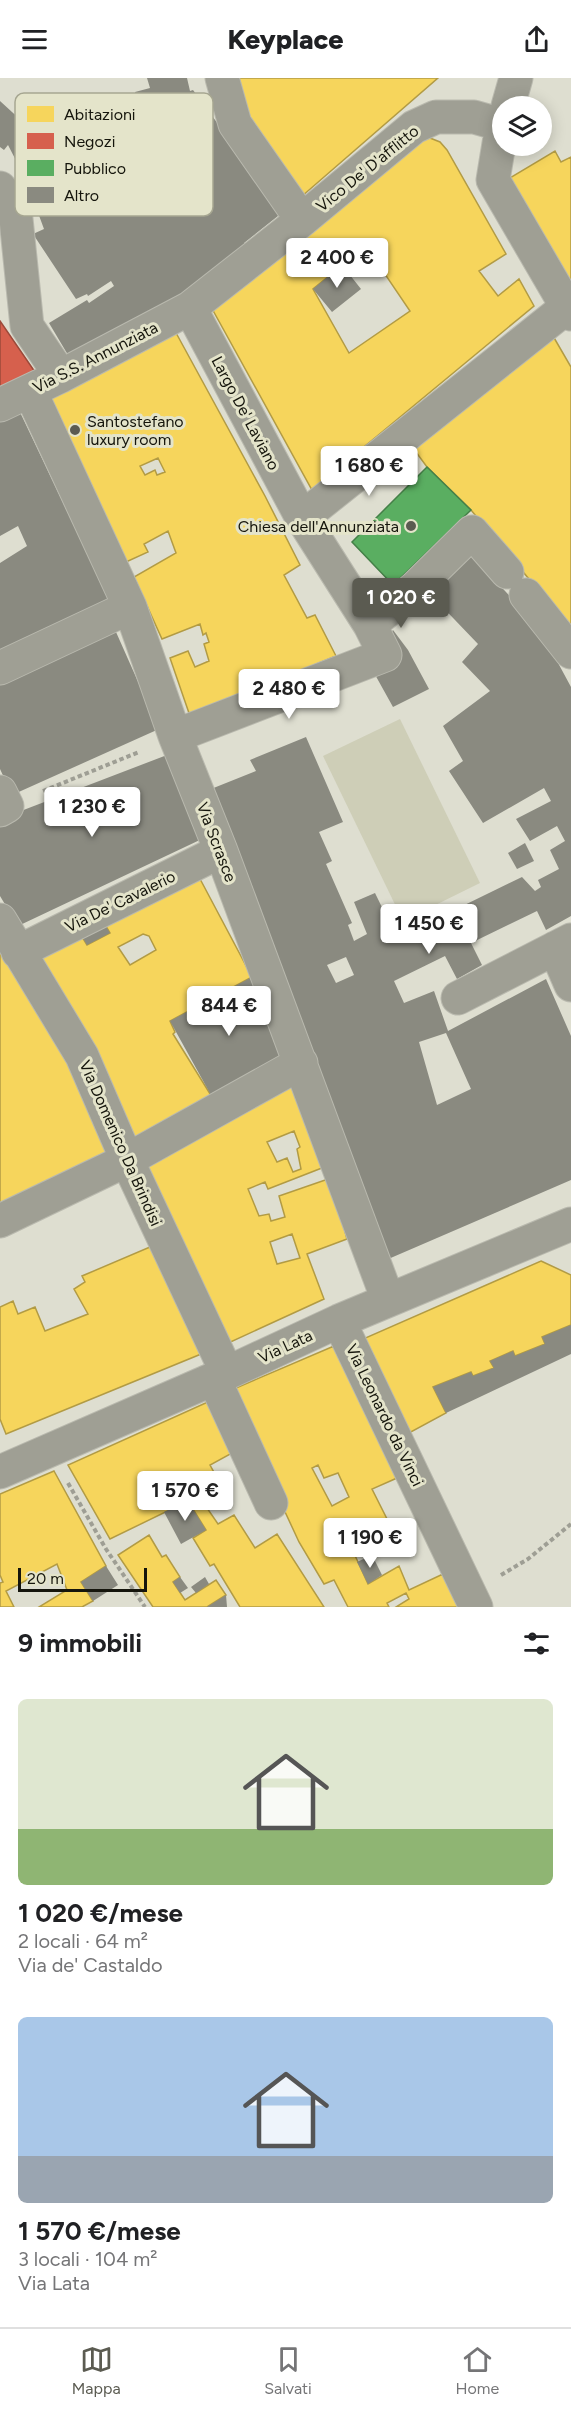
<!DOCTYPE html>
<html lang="it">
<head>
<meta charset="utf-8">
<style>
  body { margin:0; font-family:Figtree,sans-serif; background:#f6f6f6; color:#202124; height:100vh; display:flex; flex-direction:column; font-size:22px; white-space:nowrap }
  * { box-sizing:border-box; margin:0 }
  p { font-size:20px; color:#757577 }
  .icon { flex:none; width:33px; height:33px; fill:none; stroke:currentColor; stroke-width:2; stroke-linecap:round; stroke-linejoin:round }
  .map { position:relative; height:1529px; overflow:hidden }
  .side { display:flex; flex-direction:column; background:#fff; flex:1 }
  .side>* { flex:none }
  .buttons { position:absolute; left:492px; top:18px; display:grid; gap:12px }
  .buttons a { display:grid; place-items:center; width:60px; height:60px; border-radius:50%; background:#fff; box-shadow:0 3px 15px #0003; font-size:30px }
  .scale { position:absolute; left:18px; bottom:15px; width:129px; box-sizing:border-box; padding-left:6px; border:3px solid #15150c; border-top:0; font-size:16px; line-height:21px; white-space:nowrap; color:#15150c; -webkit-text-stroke:4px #e4e4ca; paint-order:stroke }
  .price { position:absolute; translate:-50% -51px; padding:0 14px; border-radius:6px; background:#fff; color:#222; font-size:20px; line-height:39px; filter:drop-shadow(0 2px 3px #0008) }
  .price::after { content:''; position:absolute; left:50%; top:36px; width:18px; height:14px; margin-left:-9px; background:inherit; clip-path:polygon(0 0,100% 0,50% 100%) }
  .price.active { background:#5b5b51; color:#fff }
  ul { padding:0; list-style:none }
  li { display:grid; align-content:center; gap:12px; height:318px; padding:0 18px }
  li span { display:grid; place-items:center; height:186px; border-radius:9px; color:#555 }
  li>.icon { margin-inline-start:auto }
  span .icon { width:108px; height:108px; fill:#fffc; stroke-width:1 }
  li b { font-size:26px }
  h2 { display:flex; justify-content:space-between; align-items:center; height:72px; padding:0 18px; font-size:26px }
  header { display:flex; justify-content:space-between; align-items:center; height:78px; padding:0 18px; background:#fff; font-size:27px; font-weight:800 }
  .tab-bar { display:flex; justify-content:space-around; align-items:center; height:84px; border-top:2px solid #e0e0e0; background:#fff; font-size:16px; color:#757577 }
  .tab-bar a { display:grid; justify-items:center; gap:3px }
  .tab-bar .active { color:#5b5b51 }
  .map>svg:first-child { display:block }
  .green { fill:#ceceb7 }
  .homes { fill:#f6d55c; stroke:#b29b44; stroke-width:1.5; fill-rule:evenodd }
  .shops { fill:#d6604d; stroke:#9c4a3a; stroke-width:1.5 }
  .public { fill:#5aae61; stroke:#458048; stroke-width:1.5 }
  .building { fill:#8a8a80; fill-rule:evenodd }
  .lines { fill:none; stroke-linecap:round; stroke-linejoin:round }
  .minor-casing { stroke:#b9b9ae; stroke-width:35 }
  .path { stroke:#9e9e94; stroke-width:4; stroke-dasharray:4.5 3; stroke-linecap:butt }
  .minor { stroke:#9f9f94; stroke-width:33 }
  .poi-dot { fill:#5b5b51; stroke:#e4e4ca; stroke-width:2 }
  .labels { text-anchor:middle; stroke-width:6; stroke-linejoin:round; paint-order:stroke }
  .street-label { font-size:16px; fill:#15150c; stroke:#e4e4ca }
  .poi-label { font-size:16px; fill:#15150c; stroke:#e4e4ca; text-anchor:start }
  .key { fill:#e4e4ca; stroke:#a6a691; stroke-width:1.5 }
  .key-label { font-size:16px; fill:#15150c }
</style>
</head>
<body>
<header><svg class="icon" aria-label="menu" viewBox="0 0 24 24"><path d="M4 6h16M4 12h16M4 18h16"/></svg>Keyplace<svg class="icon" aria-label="share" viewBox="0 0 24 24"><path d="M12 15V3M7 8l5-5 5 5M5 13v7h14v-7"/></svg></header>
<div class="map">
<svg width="571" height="1529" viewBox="0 0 571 1529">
  <rect width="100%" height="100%" fill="#deded0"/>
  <!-- green -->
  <path class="green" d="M400,641L480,805L403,843L323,678Z"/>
  <!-- homes -->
  <path class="homes" d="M239,0H438L301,119L246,42Z
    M430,60L440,64L447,72L506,176L479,193L498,218L519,201L534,228L312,412L210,227L422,62ZM366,168L410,233L349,275L313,211Z
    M555,73L561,84L571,79V214L508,101Z
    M175,253L265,418L300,487L284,497L307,540L315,537L336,578L190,638L170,580L188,573L195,589L209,583L204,566L209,564L206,555L203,557L200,546L162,561L134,499L176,475L168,453L144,466L148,474L126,484L46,315ZM158,380L165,394L157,397L155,392L145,397L140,388Z
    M553,258L571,289V551L471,432L427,389L410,366Z
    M199,799L252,899L170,943L175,954L173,956L212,1019L132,1064L36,883L81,857L87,867L110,855L104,845ZM143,856L149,858L156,872L130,887L118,869Z
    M0,863L71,979L116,1079L0,1134Z
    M294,999L327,1088L268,1111L265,1104L248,1111L259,1138L269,1136L271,1143L285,1139L279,1118L331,1100L347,1161L307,1176L324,1221L224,1267L138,1081ZM294,1053L300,1069L297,1071L301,1091L293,1094L287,1080L277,1084L267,1064ZM292,1156L300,1180L277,1186L270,1164Z
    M157,1166L206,1274L6,1356L0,1341V1229L13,1223L18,1236L35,1229L45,1253L88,1236L74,1211L85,1204L82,1198Z
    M541,1183L571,1197V1247L542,1259L545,1266L515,1278L513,1273L490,1283L494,1290L473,1298L471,1294L433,1309L446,1335L409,1355L363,1261Z
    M334,1268L397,1400L372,1411L388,1443L348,1462L368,1506L399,1488L409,1512L443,1496L461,1529H396L409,1521L406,1515L387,1525L389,1529H348L334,1502L324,1506L299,1464L229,1313ZM318,1387L324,1400L338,1395L349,1419L332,1428L312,1390Z
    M210,1323L234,1374L210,1387L221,1407L212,1412L218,1424L207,1430L218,1446L234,1437L255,1470L277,1456L324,1529H240L214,1486L210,1488L193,1460L206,1452L188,1423L110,1461L68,1387Z
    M54,1393L106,1488L81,1504L93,1523L82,1529H39L67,1512L57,1486L6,1513L14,1529H0V1505L3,1504L0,1497V1416Z
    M149,1457L162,1479L166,1477L180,1499L173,1504L185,1522L216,1502L226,1517L207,1529H153L118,1477Z"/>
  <!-- shops -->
  <path class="shops" d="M0,243L35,294L0,310Z"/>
  <!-- public -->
  <path class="public" d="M427,389L471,432L393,507L352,464Z"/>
  <!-- building -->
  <path class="building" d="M147,0H187L190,13L193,12L283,134L244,165L246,168L215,196L162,228L68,277L49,245L87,222L89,225L114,208L111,203L88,218L87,216L76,221L33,156L44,151L27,105L38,101L35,91L23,96L8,67L4,72L0,69V23L36,56L66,104L144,51L135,14L150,10Z
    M342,187L361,211L332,234L313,211Z
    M18,330L96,494L112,520L0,573V485L27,468L18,448L0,458V339Z
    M471,477L521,530L550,570L571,609V838L546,852L537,833L471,865L482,887L457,901L445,878L394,903L404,925L434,913L448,953L546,901L571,958V1102L386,1182L211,711L256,693L250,682L306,659L343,744L319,754L332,783L326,786L352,845L348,847L354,863L367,856L354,824L375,815L397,860L522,799L535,813L541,809L538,802L559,791L550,772L565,763L557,748L530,763L516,741L551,723L544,710L483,745L449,693L463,683L443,648L490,613L462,584L478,566L431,517ZM346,879L354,897L336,905L327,887ZM446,955L471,1011L437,1027L419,964Z
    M393,552L408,572L429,611L393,629L373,593L386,562Z
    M116,554L159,651L12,717L0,691V604Z
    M167,677L204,760L18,848L0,818V741Z
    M525,765L534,783L517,791L508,775Z
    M104,845L110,855L87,867L81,857Z
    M252,899L285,979L212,1019L170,943Z
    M571,1247V1276L446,1335L433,1309L471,1294L473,1298L494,1290L490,1283L513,1273L515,1278L545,1266L542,1259Z
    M188,1423L206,1452L181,1466L164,1434Z
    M372,1477L382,1497L368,1506L357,1484Z
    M106,1488L118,1507L93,1523L81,1504Z
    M180,1499L188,1510L180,1515L173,1504Z
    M205,1499L209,1506L196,1515L191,1509Z
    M226,1517L227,1529H207Z"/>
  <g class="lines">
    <!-- minor casing -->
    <g class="minor-casing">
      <path id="minor" d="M222,0L235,46L302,142
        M508,28L516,0
        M502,47L493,102L571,236
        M0,110L15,131L27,248L61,298
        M30,313L130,529L175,658L221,773L388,1222
        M0,327L61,298L190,230L302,142L414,49L436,39H474L502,47
        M302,440L567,229
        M526,517L571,574
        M370,547L415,510L472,454L507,494
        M0,590L130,529
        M175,658L385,577L370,547L302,440L190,230
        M0,714L7,728L0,732
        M0,842L82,978L127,1082L227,1295
        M555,870L571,907
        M18,874L221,773
        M458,920L571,862
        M0,1143L127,1082L301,985
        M339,1243L476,1529
        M214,1301L271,1425
        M0,1394L227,1295L339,1243L571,1146"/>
    </g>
    <!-- path -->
    <path class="path" d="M43,713L139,674
      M68,1405L106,1471L145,1529
      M501,1497L528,1481L571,1446"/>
    <!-- minor -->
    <use href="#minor" class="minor"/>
  </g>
  <!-- markers -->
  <g class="poi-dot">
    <circle cx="75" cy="352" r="6"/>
    <circle cx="411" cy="448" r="6"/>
  </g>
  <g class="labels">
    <!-- street labels -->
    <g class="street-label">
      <text transform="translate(367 90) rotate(-39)" y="6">Vico De' D'afflitto</text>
      <text transform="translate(95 279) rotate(-27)" y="6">Via S.S. Annunziata</text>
      <text transform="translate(246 335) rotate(62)" y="6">Largo De' Laviano</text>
      <text transform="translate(217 764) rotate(69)" y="6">Via Scrasce</text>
      <text transform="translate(120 823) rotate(-26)" y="6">Via De' Cavalerio</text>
      <text transform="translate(121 1065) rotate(66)" y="6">Via Domenico Da Brindisi</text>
      <text transform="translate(285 1268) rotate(-25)" y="6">Via Lata</text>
      <text transform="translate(385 1337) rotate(64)" y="6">Via Leonardo da Vinci</text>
    </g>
    <!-- poi labels -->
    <g class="poi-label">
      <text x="87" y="349">Santostefano<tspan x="87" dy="18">luxury room</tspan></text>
      <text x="399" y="454" text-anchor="end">Chiesa dell'Annunziata</text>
    </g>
  </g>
  <!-- legend -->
  <rect x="15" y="15" width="198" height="123" rx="9" class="key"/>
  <rect x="27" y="28" width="27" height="16" fill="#f6d55c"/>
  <rect x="27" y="55" width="27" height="16" fill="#d6604d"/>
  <rect x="27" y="82" width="27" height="16" fill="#5aae61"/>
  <rect x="27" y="109" width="27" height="16" fill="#8a8a80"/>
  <g class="key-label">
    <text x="64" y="42">Abitazioni</text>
    <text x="64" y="69">Negozi</text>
    <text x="64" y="96">Pubblico</text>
    <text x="64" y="123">Altro</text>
  </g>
</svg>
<div class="buttons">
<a><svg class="icon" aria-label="layers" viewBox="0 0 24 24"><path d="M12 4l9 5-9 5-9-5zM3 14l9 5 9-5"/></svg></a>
</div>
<div class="scale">20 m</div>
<b class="price" style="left:337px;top:211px">2 400 €</b>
<b class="price" style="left:369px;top:419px">1 680 €</b>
<b class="price active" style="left:401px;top:551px">1 020 €</b>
<b class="price" style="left:289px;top:642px">2 480 €</b>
<b class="price" style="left:92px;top:760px">1 230 €</b>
<b class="price" style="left:429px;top:877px">1 450 €</b>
<b class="price" style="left:229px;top:959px">844 €</b>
<b class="price" style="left:185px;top:1444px">1 570 €</b>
<b class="price" style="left:370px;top:1491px">1 190 €</b>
</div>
<section class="side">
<h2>9 immobili<svg class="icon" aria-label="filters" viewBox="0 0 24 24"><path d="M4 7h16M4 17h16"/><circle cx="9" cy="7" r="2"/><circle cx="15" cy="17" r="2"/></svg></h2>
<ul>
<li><span style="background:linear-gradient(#dfe7d0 70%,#8fb573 0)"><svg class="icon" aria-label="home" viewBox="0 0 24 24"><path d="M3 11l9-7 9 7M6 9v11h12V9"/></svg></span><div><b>1 020 €/mese</b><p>2 locali · 64 m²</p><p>Via de' Castaldo</p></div></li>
<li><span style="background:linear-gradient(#a9c7e8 75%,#9aa5b1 0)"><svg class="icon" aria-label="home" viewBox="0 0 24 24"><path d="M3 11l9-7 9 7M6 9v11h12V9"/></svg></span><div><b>1 570 €/mese</b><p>3 locali · 104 m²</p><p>Via Lata</p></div></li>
</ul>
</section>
<nav class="tab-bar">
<a class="active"><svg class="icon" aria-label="map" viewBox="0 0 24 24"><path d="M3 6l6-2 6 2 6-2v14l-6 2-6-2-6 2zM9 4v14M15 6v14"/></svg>Mappa</a>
<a><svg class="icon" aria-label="saved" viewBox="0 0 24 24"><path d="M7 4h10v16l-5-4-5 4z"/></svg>Salvati</a>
<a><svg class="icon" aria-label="home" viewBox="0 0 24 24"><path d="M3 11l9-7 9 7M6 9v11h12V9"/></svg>Home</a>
</nav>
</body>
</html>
